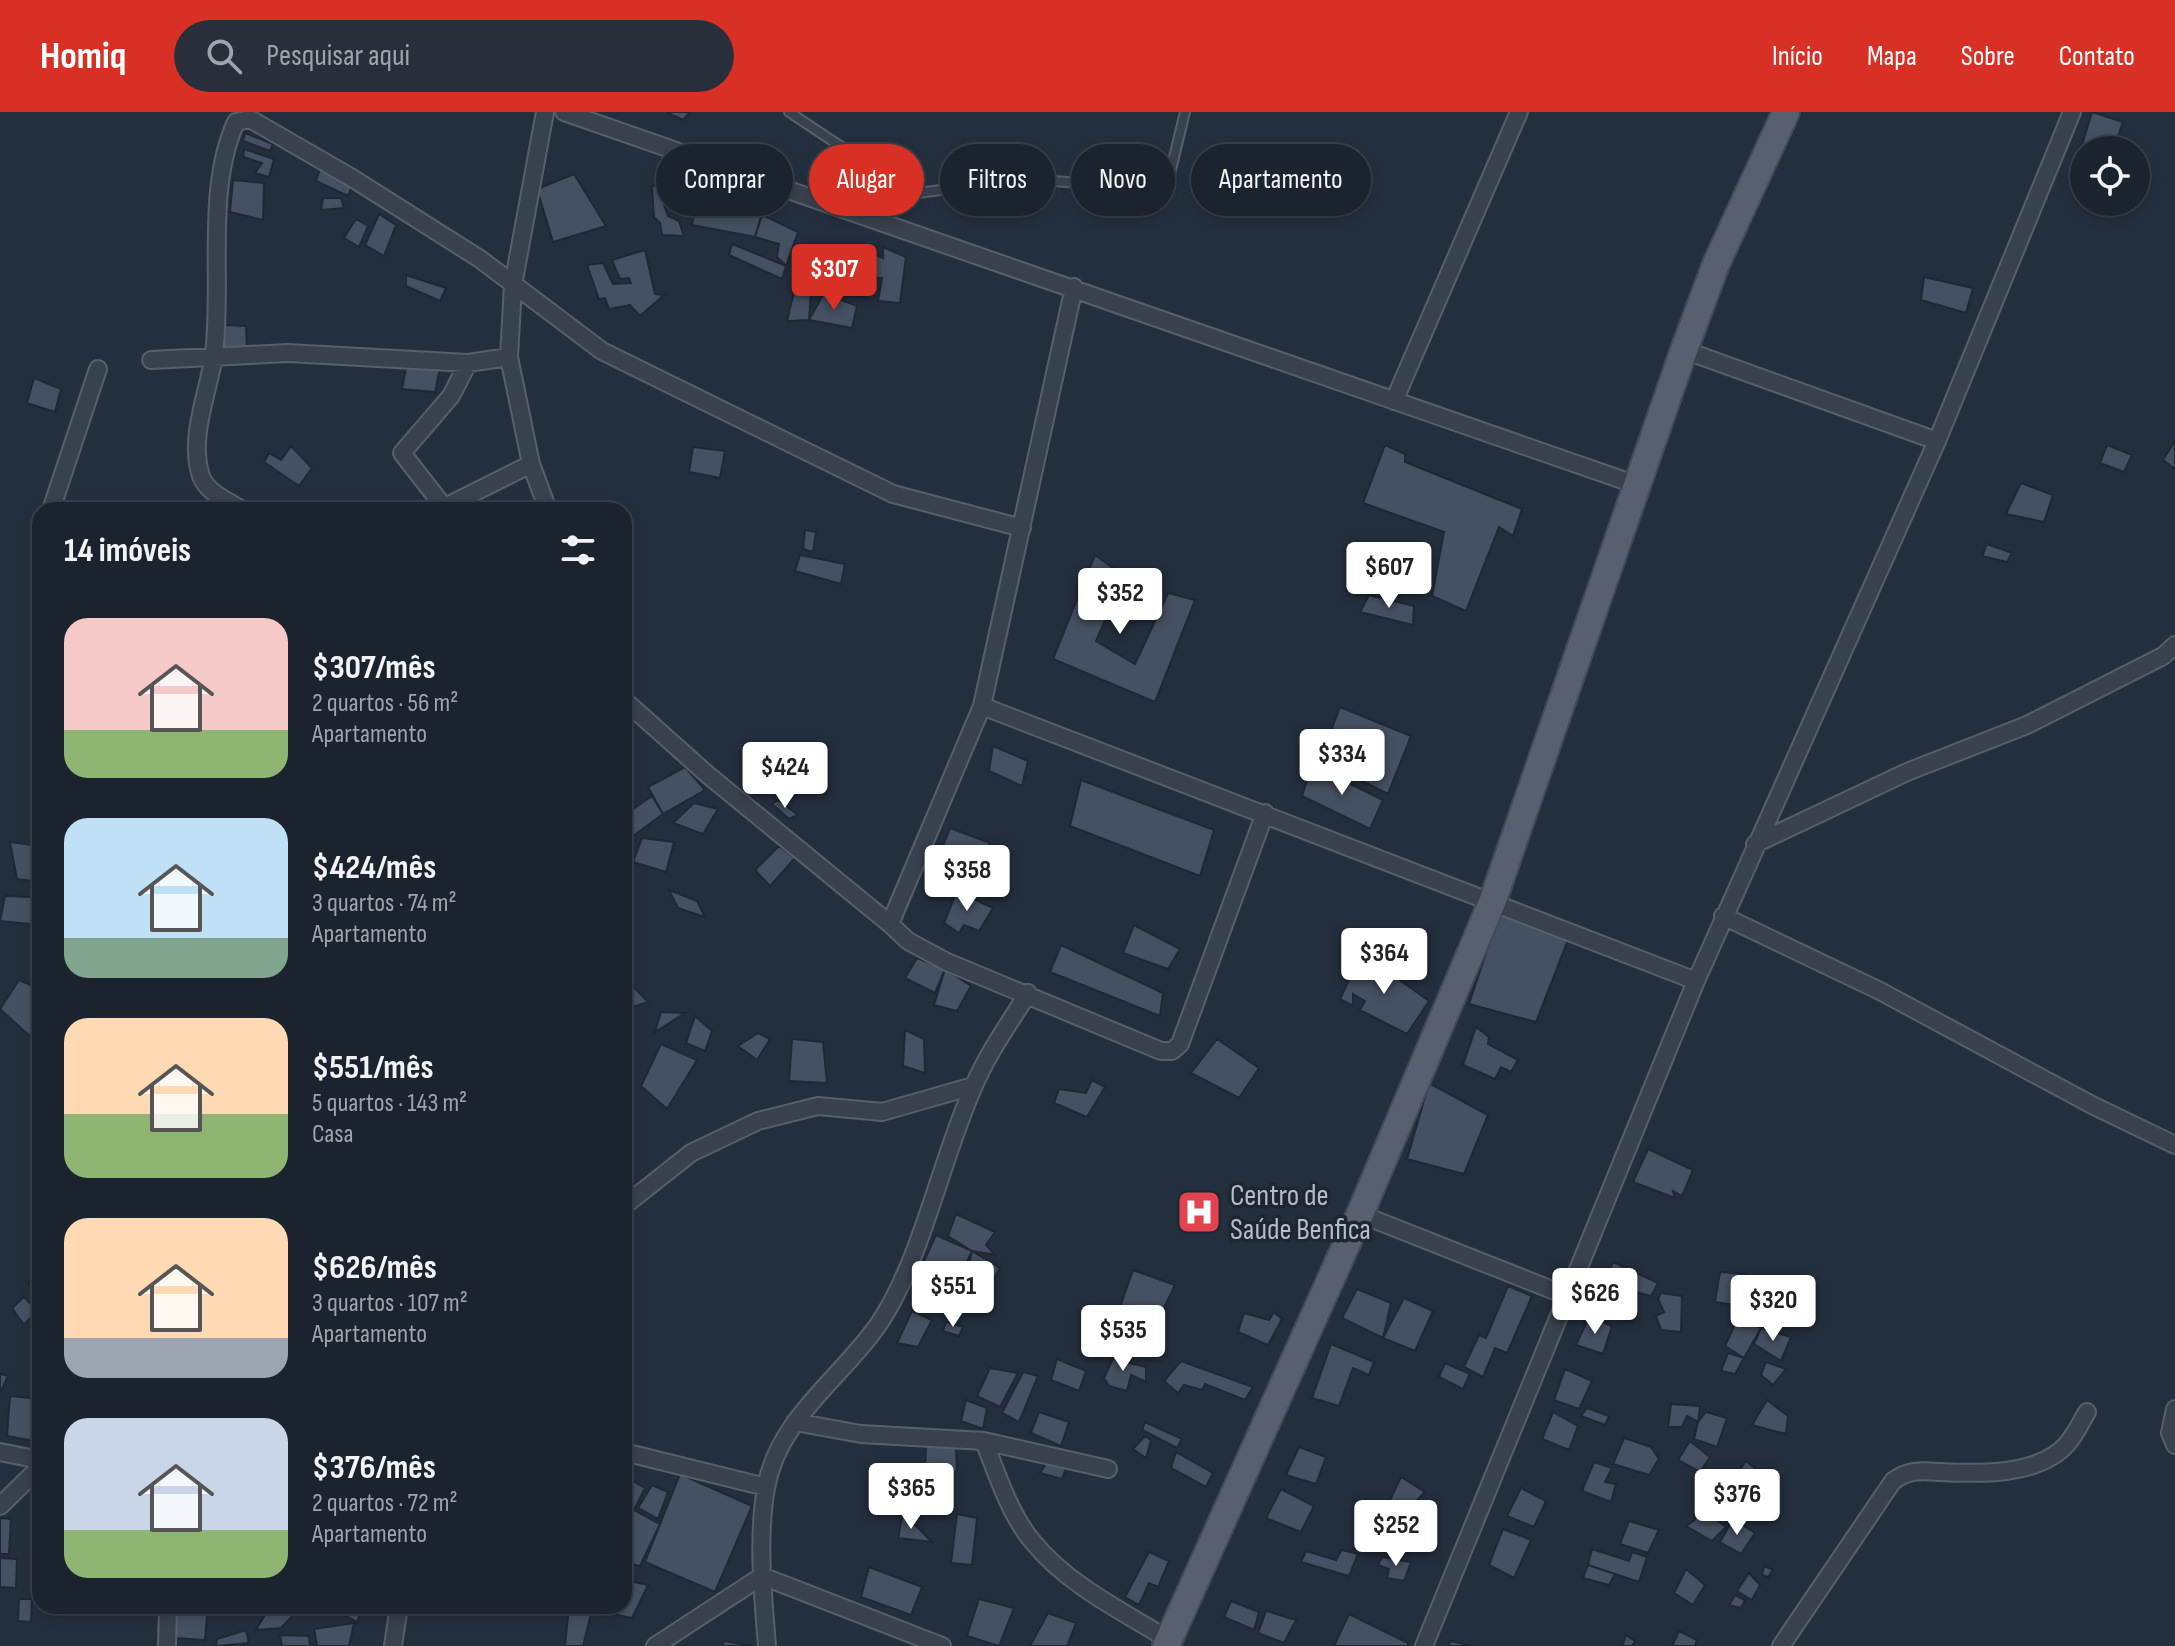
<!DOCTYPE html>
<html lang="pt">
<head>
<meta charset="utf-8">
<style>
  body { margin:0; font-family:"Sofia Sans Condensed",sans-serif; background:#282f3a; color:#f1f3f6; height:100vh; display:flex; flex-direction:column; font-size:30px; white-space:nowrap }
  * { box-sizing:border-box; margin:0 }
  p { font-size:26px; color:#a0a4aa }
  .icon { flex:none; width:44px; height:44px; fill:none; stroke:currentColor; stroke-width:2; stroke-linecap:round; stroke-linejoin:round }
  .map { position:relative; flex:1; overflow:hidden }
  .drawer { position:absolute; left:32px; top:390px; width:600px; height:1112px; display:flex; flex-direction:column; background:#1b232e; border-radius:24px; box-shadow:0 4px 12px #0003,0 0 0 2px #39404a }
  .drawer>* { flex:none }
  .top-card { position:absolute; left:656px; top:32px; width:760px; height:72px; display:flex; gap:16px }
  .controls { position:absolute; left:2070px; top:24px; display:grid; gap:16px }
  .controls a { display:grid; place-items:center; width:80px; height:80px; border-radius:50%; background:#1b232e; box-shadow:0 4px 12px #0003,0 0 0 2px #39404a; font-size:40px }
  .price { position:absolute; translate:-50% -68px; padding:0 18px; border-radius:8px; background:#fff; color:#222; font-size:26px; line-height:52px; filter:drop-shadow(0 2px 4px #0008) }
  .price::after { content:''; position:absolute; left:50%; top:48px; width:24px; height:18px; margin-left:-12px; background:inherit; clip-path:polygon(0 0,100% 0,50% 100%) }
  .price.current { background:#d93025; color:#fff }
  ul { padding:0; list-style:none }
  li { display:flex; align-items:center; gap:24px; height:200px; padding:0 32px }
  li span { display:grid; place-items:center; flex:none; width:224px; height:160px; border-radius:24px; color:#555 }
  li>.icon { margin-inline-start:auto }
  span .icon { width:96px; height:96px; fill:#fffc; stroke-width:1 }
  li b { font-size:34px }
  h2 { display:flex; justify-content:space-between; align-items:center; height:96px; padding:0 32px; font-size:34px }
  .pill { padding:0 28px; border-radius:36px; background:#1b232e; box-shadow:0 4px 12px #0003,0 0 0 2px #39404a; font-size:28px; line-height:72px }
  .pill.current { background:#d93025; color:#fff }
  header { display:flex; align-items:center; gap:48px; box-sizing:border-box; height:112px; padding:0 40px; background:#d93025; color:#fff }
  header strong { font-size:38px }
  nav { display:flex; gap:44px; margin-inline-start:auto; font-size:28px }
  .search { width:560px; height:72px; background:#282f3a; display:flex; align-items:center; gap:20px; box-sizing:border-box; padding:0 28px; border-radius:44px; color:#a0a4aa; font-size:30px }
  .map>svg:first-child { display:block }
  .building { fill:#455162; stroke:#1f2835; stroke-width:2 }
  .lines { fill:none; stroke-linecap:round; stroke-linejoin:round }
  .lane-casing { stroke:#565f6c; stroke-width:12 }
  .street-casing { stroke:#565f6c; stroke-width:20 }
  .primary-casing { stroke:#414a57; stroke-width:30 }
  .lane { stroke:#38414e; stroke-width:8 }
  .street { stroke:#38414e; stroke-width:16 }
  .primary { stroke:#56606e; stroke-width:26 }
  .labels { text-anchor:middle; stroke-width:7; stroke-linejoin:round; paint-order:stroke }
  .poi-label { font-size:30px; fill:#b4bcc9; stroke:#1d2633; text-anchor:start }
</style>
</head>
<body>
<header>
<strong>Homiq</strong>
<div class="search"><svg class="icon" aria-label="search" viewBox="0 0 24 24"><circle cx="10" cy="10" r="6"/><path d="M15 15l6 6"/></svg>Pesquisar aqui</div>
<nav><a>Início</a><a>Mapa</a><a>Sobre</a><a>Contato</a></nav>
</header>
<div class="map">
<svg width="2175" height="1534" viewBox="0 0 2175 1534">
  <rect width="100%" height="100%" fill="#242f3e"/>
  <!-- building -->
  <path class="building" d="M666,0H690L683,8Z
    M2092,0L2123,10L2113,38H2096L2082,33Z
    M245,21L273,32L270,39L243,29Z
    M244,37L274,47L269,65L255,61L262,51L243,45Z
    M320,57L352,75L348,84L316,69Z
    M574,62L606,114L553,130L537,77Z
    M233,68L264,71L263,108L230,100Z
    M677,72L676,87H662L668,104L679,109L684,124L662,123L660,111L654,105L652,74Z
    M698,83L764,94L755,125L692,113Z
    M323,86H341L344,96L321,98Z
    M379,102L396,113L384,144L365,133Z
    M762,103L798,120L786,154L777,145L779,132L755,125Z
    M356,107L368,114L359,135L344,126Z
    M732,132L786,154L782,167L729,143Z
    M851,134L883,146V135L906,145L900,191L878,189L882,166L864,167L862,184L839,185Z
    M645,138L655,182L664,183L640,204L630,193L609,197L605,186L599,187L587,153L603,151L613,172L631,171L629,166L620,167L612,148Z
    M406,163L446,176L440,189L406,174Z
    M1924,165L1973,176L1966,201L1921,188Z
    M812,166L809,208L787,209L796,171Z
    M824,181L857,194L852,216L809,208Z
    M224,213L246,214L247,236H222Z
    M407,251L440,256L435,280L402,277Z
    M34,266L61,277L55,300L27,291Z
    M2175,329V357L2163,348Z
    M1385,333L1405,342V350L1522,397L1513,424L1499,415L1466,499L1432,484L1444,420L1363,391Z
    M2107,333L2132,343L2124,360L2100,351Z
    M291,334L312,356L299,374L264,350L269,341L281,348Z
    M693,335L725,339L720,366L689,360Z
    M2021,371L2053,383L2044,410L2006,402Z
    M805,418L816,420L813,440L803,437Z
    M1987,432L2012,441L2007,450L1982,444Z
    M800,443L845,452L841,472L795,459Z
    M1095,443L1124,464L1096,529L1135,552L1168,481L1195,488L1155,590L1053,547Z
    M1369,483L1414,494L1413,513L1360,500Z
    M1340,595L1411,624L1388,682L1320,648Z
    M993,634L1028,649L1022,674L989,659Z
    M1312,653L1383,688L1370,717L1302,684Z
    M685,655L705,678L663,702L648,675Z
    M1081,668L1214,718L1200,764L1070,714Z
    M652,684L663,702L626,729L624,703Z
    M778,688L798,703L789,707L772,692Z
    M694,691L718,697L703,722L673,711Z
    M950,716L990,731L979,762L938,747Z
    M642,726L674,730L666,760L633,750Z
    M10,730L40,734V770L17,767Z
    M779,734L795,746L770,774L755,758Z
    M669,778L697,789L705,805L678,796Z
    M957,779L993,796L979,819L964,813L959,821L944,811Z
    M5,784L33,785L40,813L0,809Z
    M1500,799L1568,828L1536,910L1469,892Z
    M1134,813L1180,837L1168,857L1123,841Z
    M1061,833L1163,881L1160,904L1050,860Z
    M1362,841L1429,889L1407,922L1360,898L1365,889L1353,882V894L1340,887Z
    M917,846L945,857L935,881L905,866Z
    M945,857L971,874L957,899L934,893Z
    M19,868L40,877V915L33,927L0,897Z
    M630,871L648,890L624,898V876Z
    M661,900L685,901L655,920Z
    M695,904L712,919L705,939L686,931Z
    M1476,915L1489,925L1488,932L1518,948L1511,960L1501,955L1495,967L1463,953Z
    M905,918L924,927L925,961L903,954Z
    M758,921L770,927L757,948L738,934Z
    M792,927L823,930L827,971L789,969Z
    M1217,927L1259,956L1239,986L1191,961Z
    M661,932L697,948L667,997L641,974Z
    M1092,968L1105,975L1087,1005L1054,991L1059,977L1086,981Z
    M1429,971L1488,1003L1464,1062L1407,1047Z
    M1648,1037L1693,1058L1682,1084L1673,1079L1675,1086L1633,1070Z
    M956,1102L995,1120L986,1133L995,1143L972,1139L948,1124Z
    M936,1123L972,1139L956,1174L919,1160Z
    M972,1139L1000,1156L989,1176L966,1165Z
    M1613,1150L1658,1171L1651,1184L1631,1179L1622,1192L1637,1201L1632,1210L1594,1192Z
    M1133,1158L1175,1173L1153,1219L1117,1204Z
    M40,1159V1183L28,1171Z
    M1720,1160L1745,1162L1734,1193L1715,1190Z
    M1745,1168H1770L1761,1202L1738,1199Z
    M1508,1174L1532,1184L1507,1241L1495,1236L1483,1265L1464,1255L1479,1223L1486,1226Z
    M1357,1177L1391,1191L1383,1226L1342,1206Z
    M1661,1181L1682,1184L1681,1220L1661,1218L1656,1204L1664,1200L1658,1187Z
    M24,1185L37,1198L24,1213L12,1196Z
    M1404,1186L1433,1199L1415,1239L1383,1226Z
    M912,1199L932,1208L918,1235L897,1231Z
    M1274,1200L1282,1207L1268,1233L1238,1220L1244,1201L1269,1208Z
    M1589,1205L1612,1214L1603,1242L1576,1233Z
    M1738,1206L1761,1216L1744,1246L1725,1234Z
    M946,1210L963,1215L959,1224L943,1219Z
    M1761,1216L1791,1225L1781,1249L1754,1232Z
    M1331,1232L1374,1250L1369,1263L1353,1256L1339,1294L1312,1286Z
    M1123,1240L1121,1249L1146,1255V1270L1131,1263L1127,1279L1109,1274L1104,1266L1115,1242Z
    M1728,1241L1744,1246L1735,1262L1721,1259Z
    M1057,1247L1086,1259L1079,1279L1051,1268Z
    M1181,1249L1253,1275L1245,1288L1205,1272L1202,1278L1184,1273L1178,1281L1164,1269Z
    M1766,1250L1786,1257L1773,1273L1761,1263Z
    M40,1251V1269L30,1265Z
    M1445,1251L1470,1262L1463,1277L1439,1265Z
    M990,1256L1018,1261L1000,1295L977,1284Z
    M1565,1257L1592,1269L1579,1297L1554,1288Z
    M1023,1260L1038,1264L1019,1310L1002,1301Z
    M0,1262L8,1264L0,1281Z
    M10,1284L40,1287V1330L7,1324Z
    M966,1288L987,1296L983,1317L961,1309Z
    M1767,1288L1788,1304L1786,1322L1752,1313Z
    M1671,1292L1700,1294L1698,1310L1687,1304L1682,1315H1668Z
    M1587,1296L1609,1304L1605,1313L1581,1304Z
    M1039,1300L1069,1310L1061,1334L1031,1321Z
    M1553,1300L1578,1314L1569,1338L1542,1327Z
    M1706,1300L1727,1306L1717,1335L1694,1327L1698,1310Z
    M1145,1310L1182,1327L1177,1336L1142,1318Z
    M1145,1324L1151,1328L1146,1346L1133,1337Z
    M1624,1326L1651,1335L1659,1347L1649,1363L1613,1352Z
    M1690,1329L1710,1345L1700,1360L1678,1348Z
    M926,1334H956L957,1360L925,1357Z
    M1299,1335L1326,1345L1316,1372L1286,1363Z
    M1176,1340L1213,1361L1206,1375L1171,1356Z
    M1049,1347H1069L1062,1367L1040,1361Z
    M1746,1349L1763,1363L1748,1385L1729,1372Z
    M1594,1350L1612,1356L1605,1370L1616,1372L1611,1390L1582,1379Z
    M680,1362L752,1394L715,1480L645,1450Z
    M624,1364L645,1376L634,1398L624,1393Z
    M1401,1365L1425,1380L1408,1398L1389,1390Z
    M652,1373L668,1380L658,1407L638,1396Z
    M1521,1376L1546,1389L1534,1415L1507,1404Z
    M1281,1377L1314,1394L1301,1420L1266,1406Z
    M36,1378H40V1403L31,1401Z
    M624,1393L634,1398L624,1409Z
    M634,1398L660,1412L640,1454L624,1450V1422Z
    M1706,1400L1726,1415L1712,1429L1686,1414Z
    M903,1401L932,1430L898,1426Z
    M957,1402L977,1406L972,1453L951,1451Z
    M0,1406L11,1407L9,1442H0Z
    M1733,1407L1755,1421L1741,1442L1720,1430Z
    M1629,1409L1659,1418L1648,1441L1620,1432Z
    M1503,1417L1531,1428L1514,1466L1489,1453Z
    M1592,1437L1629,1449L1632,1440L1647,1445L1639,1470L1588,1453Z
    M1342,1438L1358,1442L1349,1464L1301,1450L1306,1439L1336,1448Z
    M1149,1440L1169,1449L1158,1475L1149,1471L1139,1493L1125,1485Z
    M1382,1445L1411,1450L1404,1469L1387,1466L1389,1457L1378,1453Z
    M0,1446L17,1447L16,1476L0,1475Z
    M1588,1453L1615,1462L1609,1473L1583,1466Z
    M1764,1454L1773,1458L1768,1465L1762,1463Z
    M869,1455L922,1475L911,1503L861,1485Z
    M1686,1457L1705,1473L1693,1493L1674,1481Z
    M1749,1461L1760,1473L1752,1488L1737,1479Z
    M624,1468L648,1473L632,1506L598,1499V1494H624Z
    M1735,1483L1745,1488L1741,1496L1729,1493Z
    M19,1487H32L31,1510L18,1509Z
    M979,1487L1014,1496L999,1534L967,1524Z
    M1231,1489L1259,1500L1254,1518L1224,1505Z
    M270,1494H298L301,1495L281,1516L256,1518Z
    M345,1494H363L357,1510L341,1501Z
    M569,1494H593L583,1534H565Z
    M1266,1499L1296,1508L1284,1531L1258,1521Z
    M175,1500L207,1503L205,1528L175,1526Z
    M1048,1501L1076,1511L1067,1534H1030Z
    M1349,1502L1408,1531V1534H1334Z
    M354,1511L349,1534H317L314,1517Z
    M246,1518L249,1531L216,1534L217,1527Z
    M1679,1519L1697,1528L1695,1534H1672Z
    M280,1523L309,1524L310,1534H282Z
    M1626,1523L1635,1529L1632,1534H1622Z
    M724,1529L752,1534H722Z
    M1450,1529L1474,1534H1449Z"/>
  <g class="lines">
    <!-- lane casing -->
    <g class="lane-casing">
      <path id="lane" d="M789,0L896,71L918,81L1024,67L1126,74L1169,66L1185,0"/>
    </g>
    <!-- street casing -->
    <g class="street-casing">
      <path id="street" d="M545,0L513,173L509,245L531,352L548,398
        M564,0L1637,373
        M1074,175L982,594L890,812L908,829L947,850L1161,939H1172L1180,932L1265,701
        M1684,238L1937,329
        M151,248L288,241L468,251L509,245
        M1394,289L1519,0
        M444,395L402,341L451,284L468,251
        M51,398L98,257
        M242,398C228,389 207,381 201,364C188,325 209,280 214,242C223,170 205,77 236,10L250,7L352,66L480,147L602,239L893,382L1022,416
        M439,398L531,352
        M40,444V446
        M624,588L708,663L890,812
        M982,594L1696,869
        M1755,732L1907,660L2027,613L2163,544L2175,533
        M1723,804L1880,879L2092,993L2175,1033
        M624,1094L691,1041L758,1009L818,994L882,1000L973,974
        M1360,1102L1570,1185
        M2175,1297L2170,1321L2175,1333
        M795,1310L861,1322L984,1329L1108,1357
        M984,1329C997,1362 1010,1403 1033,1430C1068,1473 1122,1499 1169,1528
        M0,1340L40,1348
        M624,1340L766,1375
        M0,1394L40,1355
        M167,1534L168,1494
        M393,1534L399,1494
        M655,1534L762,1464L942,1534
        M767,1534C763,1483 757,1427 766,1376C778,1305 845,1264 882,1207C923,1142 941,1048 973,976C987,942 1009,912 1028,881
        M1424,1534L1696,869L1937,329L2072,0
        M1781,1534L1893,1369C1910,1357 1921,1359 1940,1360C1979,1362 2039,1364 2067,1332C2075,1323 2081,1310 2087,1300"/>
    </g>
    <!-- primary casing -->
    <g class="primary-casing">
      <path id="primary" d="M1166,1534L1360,1102L1493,788L1684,238L1716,152L1786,0"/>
    </g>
    <!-- lane -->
    <use href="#lane" class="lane"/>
    <!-- street -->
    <use href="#street" class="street"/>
    <!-- primary -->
    <use href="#primary" class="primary"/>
  </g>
  <!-- icons -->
  <defs>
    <g id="hospital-square" transform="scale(2.3)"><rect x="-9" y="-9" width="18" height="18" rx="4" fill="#e0444e" stroke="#1d2633"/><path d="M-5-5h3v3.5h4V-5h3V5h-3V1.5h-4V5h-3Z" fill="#fff"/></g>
  </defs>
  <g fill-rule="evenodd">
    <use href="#hospital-square" x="1199" y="1100"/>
  </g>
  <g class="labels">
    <!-- poi labels -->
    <g class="poi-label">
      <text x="1230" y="1093">Centro de<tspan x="1230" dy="34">Saúde Benfica</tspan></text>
    </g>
  </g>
</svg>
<div class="controls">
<a><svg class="icon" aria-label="locate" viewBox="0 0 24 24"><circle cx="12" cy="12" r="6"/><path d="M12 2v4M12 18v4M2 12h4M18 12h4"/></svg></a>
</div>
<b class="price current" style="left:834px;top:200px">$307</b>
<b class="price" style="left:1389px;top:498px">$607</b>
<b class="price" style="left:1120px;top:524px">$352</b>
<b class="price" style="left:1342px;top:685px">$334</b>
<b class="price" style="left:785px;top:698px">$424</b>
<b class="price" style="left:967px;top:801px">$358</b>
<b class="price" style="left:1384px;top:884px">$364</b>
<b class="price" style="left:953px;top:1217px">$551</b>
<b class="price" style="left:1595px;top:1224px">$626</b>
<b class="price" style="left:1773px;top:1231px">$320</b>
<b class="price" style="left:1123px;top:1261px">$535</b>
<b class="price" style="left:911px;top:1419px">$365</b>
<b class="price" style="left:1737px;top:1425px">$376</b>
<b class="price" style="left:1396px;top:1456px">$252</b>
<div class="top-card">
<a class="pill">Comprar</a>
<a class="pill current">Alugar</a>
<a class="pill">Filtros</a>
<a class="pill">Novo</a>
<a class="pill">Apartamento</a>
</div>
<section class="drawer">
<h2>14 imóveis<svg class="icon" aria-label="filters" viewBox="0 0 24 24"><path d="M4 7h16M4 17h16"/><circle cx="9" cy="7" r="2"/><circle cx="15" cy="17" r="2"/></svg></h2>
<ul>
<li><span style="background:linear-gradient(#f6c9c9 70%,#8fb573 0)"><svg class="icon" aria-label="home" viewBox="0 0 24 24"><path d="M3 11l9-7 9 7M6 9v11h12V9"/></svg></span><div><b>$307/mês</b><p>2 quartos · 56 m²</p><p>Apartamento</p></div></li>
<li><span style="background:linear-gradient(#bfe0f5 75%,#7fa58c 0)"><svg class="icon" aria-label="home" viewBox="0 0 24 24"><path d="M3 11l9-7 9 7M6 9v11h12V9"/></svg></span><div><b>$424/mês</b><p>3 quartos · 74 m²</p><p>Apartamento</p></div></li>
<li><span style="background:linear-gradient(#ffd9b3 60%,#8fb573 0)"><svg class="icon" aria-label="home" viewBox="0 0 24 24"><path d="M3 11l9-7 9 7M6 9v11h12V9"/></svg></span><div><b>$551/mês</b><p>5 quartos · 143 m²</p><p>Casa</p></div></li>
<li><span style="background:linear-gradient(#ffd9b3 75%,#9aa5b1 0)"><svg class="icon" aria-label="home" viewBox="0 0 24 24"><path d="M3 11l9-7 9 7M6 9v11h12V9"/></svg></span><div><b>$626/mês</b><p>3 quartos · 107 m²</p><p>Apartamento</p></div></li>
<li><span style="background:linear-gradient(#c9d6e8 70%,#8fb573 0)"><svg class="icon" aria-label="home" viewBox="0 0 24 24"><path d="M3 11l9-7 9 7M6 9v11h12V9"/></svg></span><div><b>$376/mês</b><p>2 quartos · 72 m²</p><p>Apartamento</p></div></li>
</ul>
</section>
</div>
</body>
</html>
